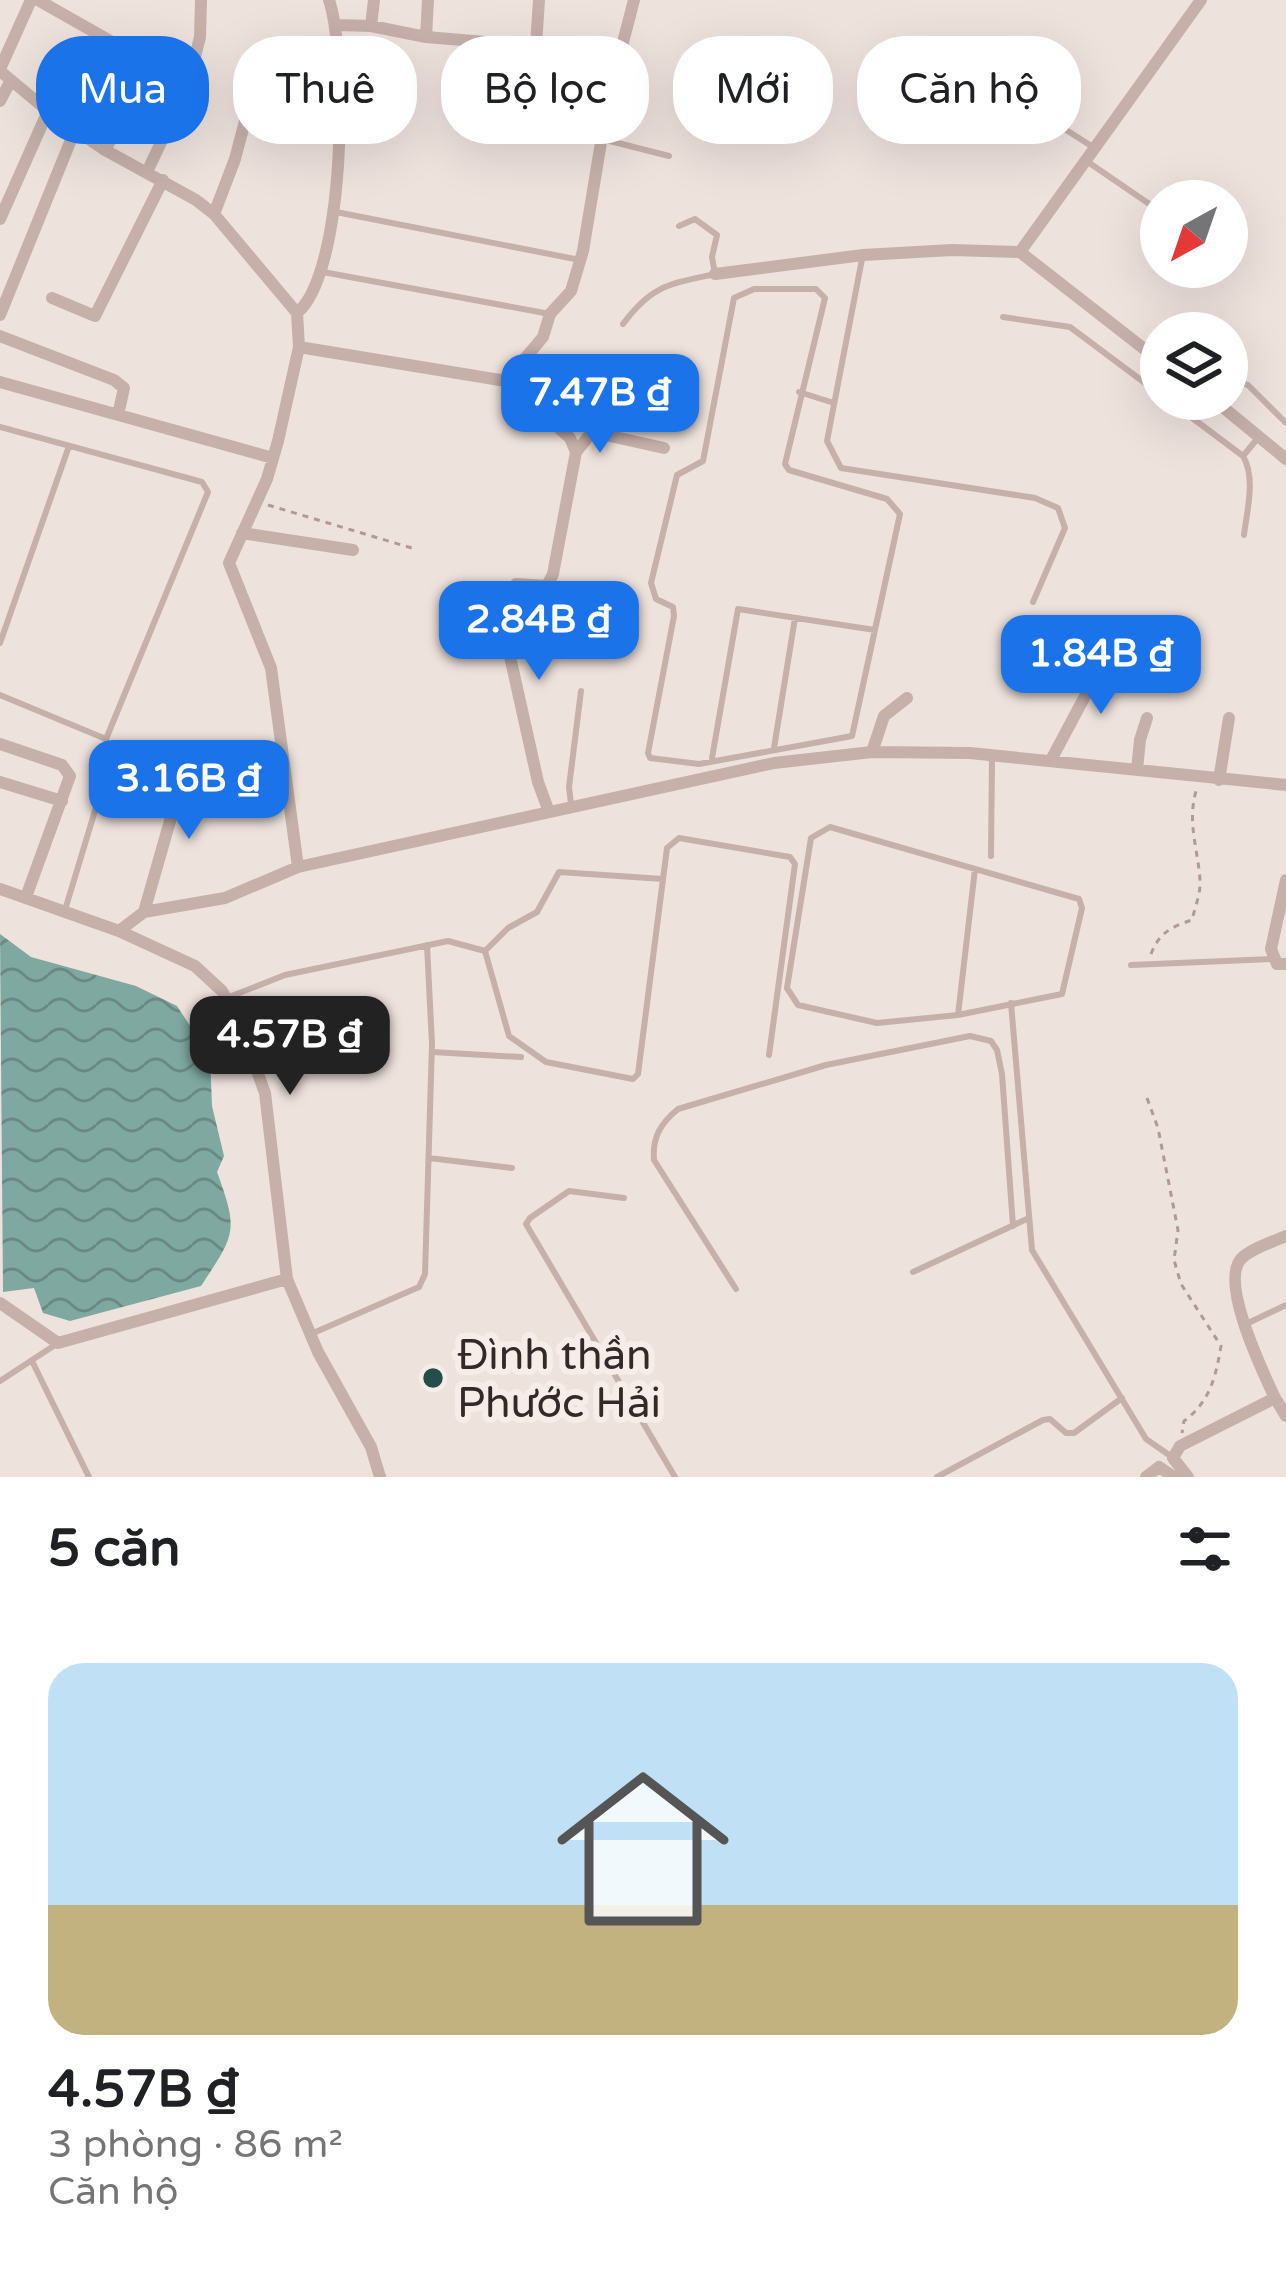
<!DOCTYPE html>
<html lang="vi">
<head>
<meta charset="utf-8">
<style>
  body { margin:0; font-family:"Varela Round",sans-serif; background:#f2f2f2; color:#202124; height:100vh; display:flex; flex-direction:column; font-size:45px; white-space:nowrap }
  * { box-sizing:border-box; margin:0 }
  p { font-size:39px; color:#757577 }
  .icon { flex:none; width:66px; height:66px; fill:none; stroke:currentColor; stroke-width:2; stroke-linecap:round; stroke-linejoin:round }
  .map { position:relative; height:1477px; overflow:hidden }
  .details { display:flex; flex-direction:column; background:#fff; flex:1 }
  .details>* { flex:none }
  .banner { position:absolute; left:36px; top:36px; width:1215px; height:108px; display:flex; gap:24px }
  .needle { width:78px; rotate:220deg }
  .buttons { position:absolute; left:1140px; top:180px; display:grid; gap:24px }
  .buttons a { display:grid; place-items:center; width:108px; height:108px; border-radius:50%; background:#fff; box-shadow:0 12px 48px #0002; font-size:60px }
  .price { position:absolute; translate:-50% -102px; padding:0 27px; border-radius:24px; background:#1a73e8; color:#fff; font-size:39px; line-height:78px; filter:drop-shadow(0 3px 6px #0008) }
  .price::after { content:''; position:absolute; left:50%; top:72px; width:36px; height:27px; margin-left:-18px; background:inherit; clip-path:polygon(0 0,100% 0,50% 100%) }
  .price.on { background:#222; color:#fff }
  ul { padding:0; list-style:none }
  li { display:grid; align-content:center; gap:24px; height:636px; padding:0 48px }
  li+li { border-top:3px solid #e0e0e0 }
  li span { display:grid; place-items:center; height:372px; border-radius:36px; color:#555 }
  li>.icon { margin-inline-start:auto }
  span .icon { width:216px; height:216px; fill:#fffc; stroke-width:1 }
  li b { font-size:51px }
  h2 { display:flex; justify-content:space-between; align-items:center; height:144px; padding:0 48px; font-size:51px }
  .pill { padding:0 42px; border-radius:48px; background:#fff; box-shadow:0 12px 48px #0002; font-size:42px; line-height:108px }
  .pill.on { background:#1a73e8; color:#fff }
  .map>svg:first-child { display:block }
  .water { fill:url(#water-waves) }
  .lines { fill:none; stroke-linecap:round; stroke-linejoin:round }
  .path { stroke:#b09a95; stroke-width:3; stroke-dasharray:6 6; stroke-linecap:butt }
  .service { stroke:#c5b0aa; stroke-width:6 }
  .minor { stroke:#c5b0aa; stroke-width:12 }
  .poi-dot { fill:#244f48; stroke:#f7ede8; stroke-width:4.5 }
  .labels { text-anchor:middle; stroke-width:12; stroke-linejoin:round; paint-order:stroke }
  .poi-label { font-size:42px; fill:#332929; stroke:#f7ede8; text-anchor:start }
</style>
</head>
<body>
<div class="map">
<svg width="1286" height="1477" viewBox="0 0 1286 1477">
  <defs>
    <pattern id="water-waves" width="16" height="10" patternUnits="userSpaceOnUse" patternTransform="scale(3)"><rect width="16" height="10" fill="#7fa8a0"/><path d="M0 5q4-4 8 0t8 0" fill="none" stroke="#698982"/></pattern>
  </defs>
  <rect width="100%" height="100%" fill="#eee2dd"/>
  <!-- water -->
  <path class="water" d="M0,934L31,957L136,986L177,1006L210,1056L212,1106L224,1156L217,1172C239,1232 235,1234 201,1286L70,1321L43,1313L34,1288L3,1292Z"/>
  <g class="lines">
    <!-- path -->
    <path class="path" d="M268,505L415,549
      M1151,954C1159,933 1171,927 1192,920C1195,907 1201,893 1200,880C1198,849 1187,823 1196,791
      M1147,1098L1158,1128L1178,1230L1174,1260L1181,1284L1221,1346C1216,1376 1210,1402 1184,1421L1182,1433"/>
    <!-- service -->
    <path class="service" d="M996,79L1008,93L1093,147
      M602,139L669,156
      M1085,160L1161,212
      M336,212L580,260
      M862,259L827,441L841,468L1035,498L1058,508L1065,528L1033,602
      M323,272L550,314
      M754,289H816L825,298L785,464L789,470L887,499L900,514L852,736L699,764L650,758L648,753L674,616L673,607L656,599L651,583L677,475L703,461L734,298Z
      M1003,317L1070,327L1161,395
      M623,324C652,285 669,284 715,274L712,257L717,235L695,219L679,226
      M1227,390L1237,382L1248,385L1286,423
      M799,392L834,403
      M1167,399L1243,456
      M0,427L202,482L208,492L106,739
      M1244,535C1247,510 1256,478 1243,456L1258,438
      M0,643L69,446
      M0,695L106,739L110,761L65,910
      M774,748L795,618
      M712,758L738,609L875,630
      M571,804L569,787L581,691
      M830,827L1079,899L1082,908L1062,994L958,1015L877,1023L798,1005L787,988L811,838Z
      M991,856L992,758
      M485,951L508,928L537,912L559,872L663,879
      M1131,965L1272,959
      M229,997L285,975L448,941L485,951L509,1036L546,1062L633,1079L638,1074L667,848L679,838L790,857L795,864L769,1055
      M1011,1003L1032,1250L1146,1439L1172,1457
      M958,1015L975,869
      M432,1052L521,1057
      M429,1158L512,1168
      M624,1198L569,1191L530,1218L526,1224L675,1477
      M913,1272L1029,1218
      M736,1289L654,1160C652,1137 661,1123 678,1109L826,1065L970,1036L991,1041L997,1050L1002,1074L1013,1226
      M1246,1324L1286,1305
      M311,1334L419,1287L425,1274L432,1044L427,945
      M32,1361L89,1477
      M0,1381L55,1345
      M937,1477L1043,1420L1050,1419L1066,1433H1074L1122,1398"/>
    <!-- minor -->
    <path class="minor" d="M38,0L119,46
      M374,0L371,26L426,37L620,53
      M338,25L371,26
      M426,37L428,0
      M536,45L539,0
      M0,69L31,0
      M0,71L48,111L105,150L196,200L214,214L297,313L299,347L278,441L267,479L229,563L271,668L298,867
      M0,101L11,80
      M105,150L156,59
      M147,172L188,85L200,37L201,0
      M214,214L235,159L250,102
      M0,219L48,111
      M1020,252L1201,0
      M715,274L863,255L952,250L1020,252L1161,362
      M52,298L95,316L163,180
      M297,313C345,274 348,58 329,0
      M0,315L75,130
      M0,336L114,380L124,388L118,415
      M299,347L506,381L543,337L550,314L571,291L583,251L608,100L634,0
      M506,381L570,438L576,452L553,574L547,586L516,584L507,643L538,782L549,812
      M0,382L273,458
      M1213,399L1286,459
      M576,452L592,432L664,448
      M242,533L353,550
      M0,744L62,765L70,776L26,897
      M872,752L884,716L907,698
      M1051,760L1109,651
      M1137,770L1140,740L1147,718
      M1219,780L1229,718
      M0,782L62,801
      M1286,880L1271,949L1277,964H1286
      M0,889L119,931L195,966L222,991L240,1024L265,1093L287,1279L318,1352L371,1447L380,1477
      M144,912L188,758
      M119,931L144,912L225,898L298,867L774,763L872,752L970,753L1286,785
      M0,1303L58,1343L287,1279
      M1275,1398L1286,1416
      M1146,1477L1159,1467L1174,1477
      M1188,1477L1173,1458L1180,1446L1275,1398C1263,1372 1217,1278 1243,1257C1254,1247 1273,1242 1286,1236"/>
  </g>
  <!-- markers -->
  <circle class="poi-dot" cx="433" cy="1378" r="12"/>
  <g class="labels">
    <!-- poi labels -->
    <g class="poi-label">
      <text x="457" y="1369">Đình thần<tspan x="457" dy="48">Phước Hải</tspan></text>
    </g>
  </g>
</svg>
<div class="buttons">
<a><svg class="needle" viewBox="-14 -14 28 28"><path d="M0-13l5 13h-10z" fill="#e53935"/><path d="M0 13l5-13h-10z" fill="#757577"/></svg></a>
<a><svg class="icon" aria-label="layers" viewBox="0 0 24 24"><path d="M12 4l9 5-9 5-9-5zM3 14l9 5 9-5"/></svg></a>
</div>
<b class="price" style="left:600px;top:456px">7.47B ₫</b>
<b class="price" style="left:539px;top:683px">2.84B ₫</b>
<b class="price" style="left:1101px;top:717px">1.84B ₫</b>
<b class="price" style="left:189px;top:842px">3.16B ₫</b>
<b class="price on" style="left:290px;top:1098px">4.57B ₫</b>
<div class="banner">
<a class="pill on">Mua</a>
<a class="pill">Thuê</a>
<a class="pill">Bộ lọc</a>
<a class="pill">Mới</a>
<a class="pill">Căn hộ</a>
</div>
</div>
<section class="details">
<h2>5 căn<svg class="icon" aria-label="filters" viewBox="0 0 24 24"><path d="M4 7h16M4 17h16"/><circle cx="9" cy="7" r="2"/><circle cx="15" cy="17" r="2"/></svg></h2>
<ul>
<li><span style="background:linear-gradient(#bfe0f5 65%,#c2b280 0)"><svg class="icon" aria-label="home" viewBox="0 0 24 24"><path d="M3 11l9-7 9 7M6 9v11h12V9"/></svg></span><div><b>4.57B ₫</b><p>3 phòng · 86 m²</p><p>Căn hộ</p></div></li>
</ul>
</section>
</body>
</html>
